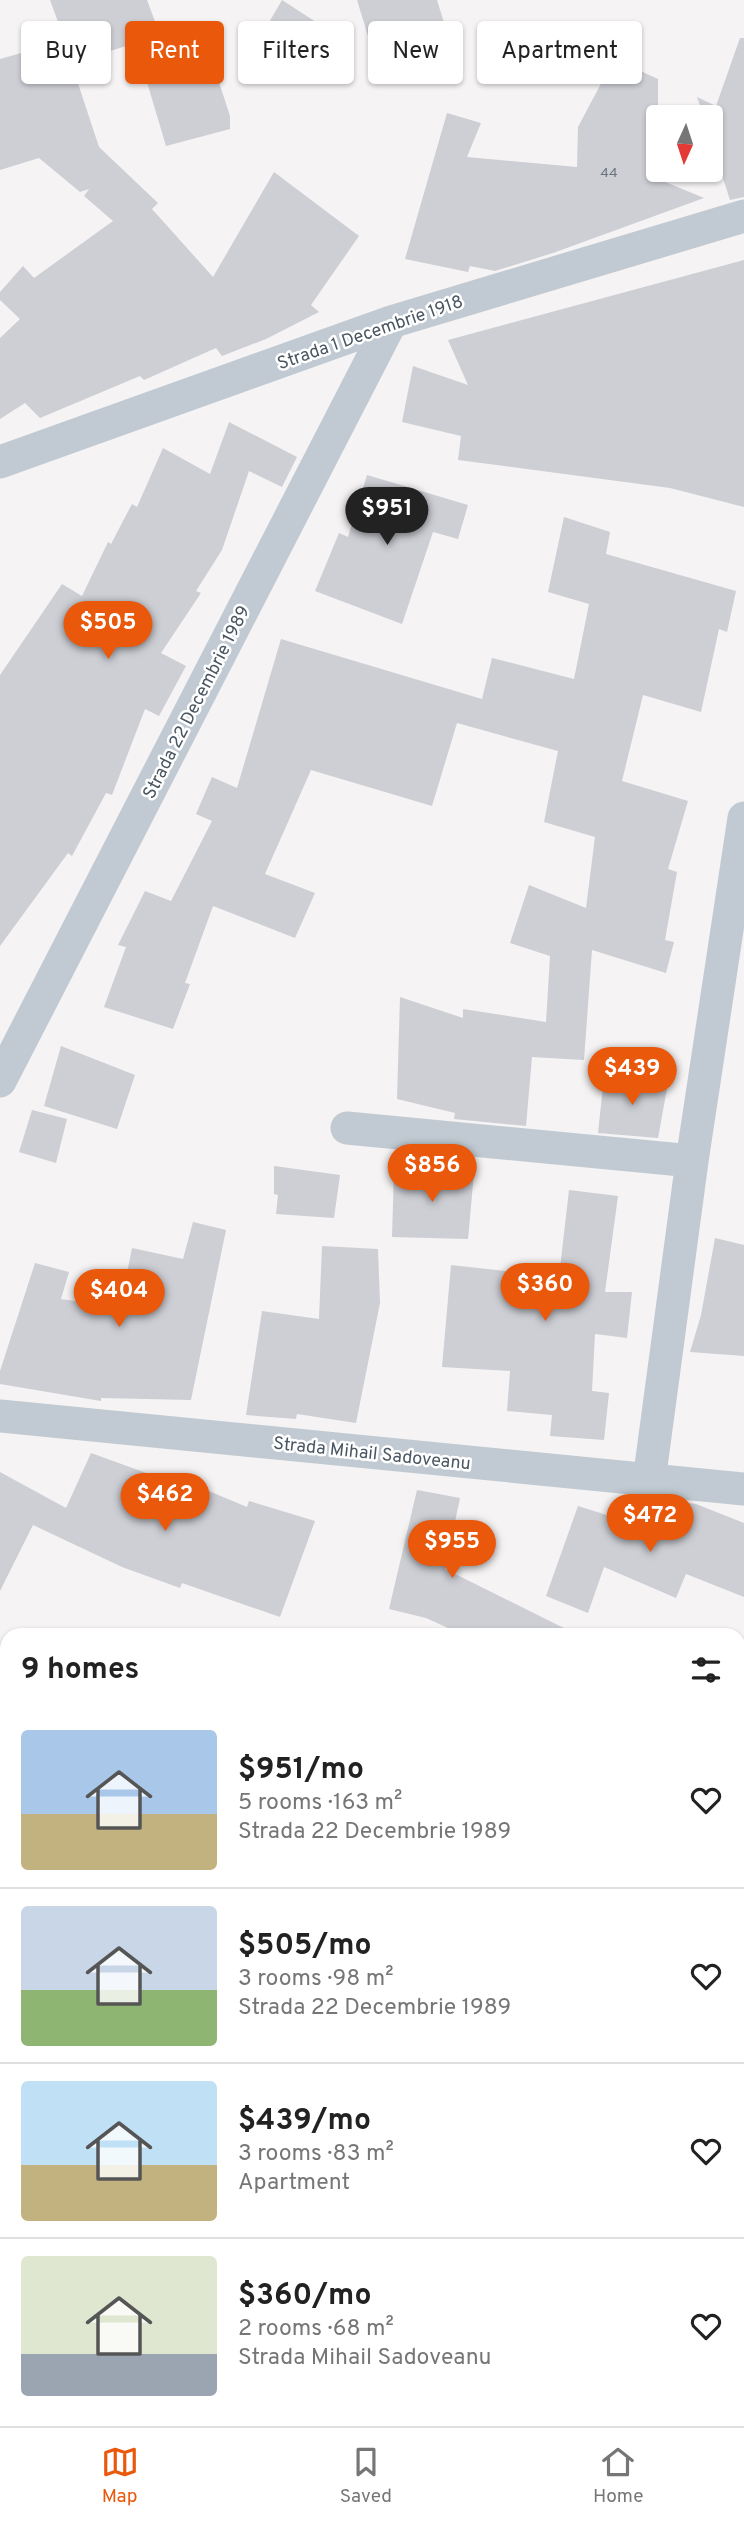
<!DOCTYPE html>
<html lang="en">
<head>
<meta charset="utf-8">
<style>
  body { margin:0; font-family:Overpass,sans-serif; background:#f2f2f2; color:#222; height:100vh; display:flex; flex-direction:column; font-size:26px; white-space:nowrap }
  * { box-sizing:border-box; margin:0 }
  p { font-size:23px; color:#767676 }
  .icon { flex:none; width:38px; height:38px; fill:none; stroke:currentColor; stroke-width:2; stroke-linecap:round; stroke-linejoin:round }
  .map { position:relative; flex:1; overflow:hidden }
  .details { position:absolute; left:0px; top:1628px; width:746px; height:800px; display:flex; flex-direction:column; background:#fff; border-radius:21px 21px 0 0; box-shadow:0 2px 5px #0004 }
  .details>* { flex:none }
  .top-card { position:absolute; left:21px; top:21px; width:704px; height:63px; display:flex; gap:14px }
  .needle { width:46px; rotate:183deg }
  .tools { position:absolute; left:646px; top:105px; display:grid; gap:14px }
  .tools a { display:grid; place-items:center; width:77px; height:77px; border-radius:7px; background:#fff; box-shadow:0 2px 5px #0004; font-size:35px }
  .price { position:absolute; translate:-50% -60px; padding:0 16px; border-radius:24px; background:#ea580c; color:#fff; font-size:23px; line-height:46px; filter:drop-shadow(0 2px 4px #0008) }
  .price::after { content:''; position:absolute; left:50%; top:42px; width:21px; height:16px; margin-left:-10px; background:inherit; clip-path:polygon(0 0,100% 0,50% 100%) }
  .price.on { background:#222; color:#fff }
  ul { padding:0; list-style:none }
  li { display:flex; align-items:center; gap:21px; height:175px; padding:0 21px }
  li+li { border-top:2px solid #e0e0e0 }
  li span { display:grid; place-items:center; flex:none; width:196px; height:140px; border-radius:7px; color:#555 }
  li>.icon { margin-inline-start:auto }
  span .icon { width:84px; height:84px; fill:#fffc; stroke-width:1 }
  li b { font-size:30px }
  h2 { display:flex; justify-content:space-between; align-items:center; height:84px; padding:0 21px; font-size:30px }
  .pill { padding:0 24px; border-radius:7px; background:#fff; box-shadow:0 2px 5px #0004; font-size:24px; line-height:63px }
  .pill.on { background:#ea580c; color:#fff }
  .tab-bar { display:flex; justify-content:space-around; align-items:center; height:98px; border-top:2px solid #e0e0e0; background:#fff; font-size:19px; color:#767676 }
  .tab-bar a { display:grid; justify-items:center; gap:4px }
  .tab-bar .on { color:#ea580c }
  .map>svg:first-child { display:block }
  .building { fill:#cdcfd5 }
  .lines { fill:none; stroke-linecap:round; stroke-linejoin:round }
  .lane { stroke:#c1cad2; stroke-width:18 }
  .street { stroke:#c1cad2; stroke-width:33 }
  .labels { text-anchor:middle; stroke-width:5; stroke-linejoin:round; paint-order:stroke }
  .number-label { font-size:14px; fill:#6b747e }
  .street-label { font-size:18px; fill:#4a5661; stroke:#fff }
</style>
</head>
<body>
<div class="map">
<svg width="744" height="2426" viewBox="0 0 744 2426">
  <rect width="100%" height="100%" fill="#f5f3f3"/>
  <!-- building -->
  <path class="building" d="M50,0H147L160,35L73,63Z
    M282,0L336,35L312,70L260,38Z
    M357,0H437L450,42L376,62Z
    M203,33L230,116V129L166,146L138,52Z
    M740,38H744V197L730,200L710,138V117H704L697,97L716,106Z
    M64,41L99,147L158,203L152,209L213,277L274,172L359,236L311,305L319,312L266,339L222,356L216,348L144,380L140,376L40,418L25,403L0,419V338L20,319L0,300V292L23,266L34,278L113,221L84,196L89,189L80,192L39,158L0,170V59Z
    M614,59L658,79V179L704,198L553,253L495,271L470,266L468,272L405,259L447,113L481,123L467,157L577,167L578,127Z
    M744,260V507L670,488L458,460L461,436L402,422L413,366L468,385L448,340Z
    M229,422L297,457L282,487L249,471L222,550L196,591L201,593L161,653L186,666L159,716L145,709L112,795L106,793L72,856L68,853L0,946V675L62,584L82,596L108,542L111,544L132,504L137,507L163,448L210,474Z
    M367,475L468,505L458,539L433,532L402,624L315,591L339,533L348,537Z
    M564,517L610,532L606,554L736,591L727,632L719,629L701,712L643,695L622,781L688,801L668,869L677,872L665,940L674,942L666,973L592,950L584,1060L532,1057L526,1126L454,1119L455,1113L397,1099L400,997L463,1018V1009L546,1022L550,956L510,943L529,885L586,908L595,837L544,822L558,751L457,723L432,806L311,770L265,874L315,893L295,938L213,906L185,983L190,984L173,1029L104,1007L126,947L118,945L145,891L171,901L212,821L196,814L212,777L237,788L281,639L482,699L492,658L574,679L589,604L548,592Z
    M61,1046L135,1075L117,1129L44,1106Z
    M604,1077L668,1083L658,1138L598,1133Z
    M32,1110L67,1119L56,1163L19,1152Z
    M274,1166L340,1175L334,1218L276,1214L278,1195L274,1194Z
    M394,1170L474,1173L468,1239L392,1237Z
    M569,1190L618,1196L605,1292H632L627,1338L595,1334L592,1391L609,1393L604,1440L550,1436L552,1415L507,1411L510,1371L442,1367L451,1265L559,1277Z
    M193,1222L226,1230L191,1400L101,1398V1401L0,1384V1371L35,1263L69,1272L61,1299L120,1308L132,1248L183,1259Z
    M715,1238L744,1245V1356L690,1352L701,1315Z
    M322,1246L378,1249L380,1303L356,1423L297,1414L296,1419L246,1415L262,1311L319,1319Z
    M91,1453L171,1482L173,1476L247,1507L249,1501L315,1521L280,1617L182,1583L180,1588L122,1567L33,1525L0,1591V1472L66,1508Z
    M417,1490L460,1498L445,1569L576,1634H461L426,1618L389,1609Z
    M680,1502L696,1504L744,1523V1597L686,1574L676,1598L604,1567L588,1613L546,1596L578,1506L667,1534Z"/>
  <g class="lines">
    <!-- lane -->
    <path class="lane" d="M738,2199L744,2188
      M651,2426L653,2420"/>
    <!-- street -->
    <path class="street" d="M0,462L391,322L744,216
      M0,1081L391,322
      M347,1128L692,1161
      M0,1416L744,1489
      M649,1481L692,1161L744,818
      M0,1986L7,1987
      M738,2131L744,2133
      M0,2420L123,2426"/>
  </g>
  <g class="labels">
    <!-- number labels -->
    <g class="number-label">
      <text x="609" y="177">44</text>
    </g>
    <!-- street labels -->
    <g class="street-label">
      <text transform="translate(370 332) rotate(-19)" y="6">Strada 1 Decembrie 1918</text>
      <text transform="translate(196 702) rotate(-63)" y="6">Strada 22 Decembrie 1989</text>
      <text transform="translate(372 1453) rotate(6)" y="6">Strada Mihail Sadoveanu</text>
    </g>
  </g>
</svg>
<div class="tools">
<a><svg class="needle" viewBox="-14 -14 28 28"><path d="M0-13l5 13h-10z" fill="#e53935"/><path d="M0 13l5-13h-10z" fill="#767676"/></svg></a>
</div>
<b class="price on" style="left:387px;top:547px">$951</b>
<b class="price" style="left:108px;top:661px">$505</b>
<b class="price" style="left:632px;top:1107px">$439</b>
<b class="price" style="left:432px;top:1204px">$856</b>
<b class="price" style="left:545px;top:1323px">$360</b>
<b class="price" style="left:119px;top:1329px">$404</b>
<b class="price" style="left:165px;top:1533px">$462</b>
<b class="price" style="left:650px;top:1554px">$472</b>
<b class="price" style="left:452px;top:1580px">$955</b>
<div class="top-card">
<a class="pill">Buy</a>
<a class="pill on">Rent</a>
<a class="pill">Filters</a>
<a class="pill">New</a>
<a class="pill">Apartment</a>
</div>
<section class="details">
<h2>9 homes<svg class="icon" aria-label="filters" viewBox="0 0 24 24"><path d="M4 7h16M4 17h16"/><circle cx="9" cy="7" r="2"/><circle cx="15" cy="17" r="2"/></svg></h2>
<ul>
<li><span style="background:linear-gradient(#a9c7e8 60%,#c2b280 0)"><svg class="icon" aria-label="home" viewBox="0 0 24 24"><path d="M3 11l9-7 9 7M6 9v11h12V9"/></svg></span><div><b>$951/mo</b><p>5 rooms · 163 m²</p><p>Strada 22 Decembrie 1989</p></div><svg class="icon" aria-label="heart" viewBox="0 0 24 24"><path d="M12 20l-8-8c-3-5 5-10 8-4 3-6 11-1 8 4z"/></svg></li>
<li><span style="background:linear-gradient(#c9d6e8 60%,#8fb573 0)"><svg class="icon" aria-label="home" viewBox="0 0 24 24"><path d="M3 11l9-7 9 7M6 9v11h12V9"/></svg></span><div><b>$505/mo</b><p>3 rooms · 98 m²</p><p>Strada 22 Decembrie 1989</p></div><svg class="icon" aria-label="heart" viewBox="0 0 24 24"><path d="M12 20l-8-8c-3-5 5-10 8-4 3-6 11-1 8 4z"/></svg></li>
<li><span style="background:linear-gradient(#bfe0f5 60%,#c2b280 0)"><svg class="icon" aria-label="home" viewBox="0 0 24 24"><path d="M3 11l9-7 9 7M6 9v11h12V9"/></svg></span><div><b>$439/mo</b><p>3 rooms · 83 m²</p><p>Apartment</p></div><svg class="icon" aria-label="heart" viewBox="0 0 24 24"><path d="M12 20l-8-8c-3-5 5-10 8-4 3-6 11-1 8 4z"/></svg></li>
<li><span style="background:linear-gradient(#dfe7d0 70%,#9aa5b1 0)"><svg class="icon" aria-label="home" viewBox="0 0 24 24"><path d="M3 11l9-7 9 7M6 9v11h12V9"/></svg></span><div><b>$360/mo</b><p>2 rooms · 68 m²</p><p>Strada Mihail Sadoveanu</p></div><svg class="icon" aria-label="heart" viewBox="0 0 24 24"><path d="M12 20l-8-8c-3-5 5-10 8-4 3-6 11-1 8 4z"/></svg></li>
</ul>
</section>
</div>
<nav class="tab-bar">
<a class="on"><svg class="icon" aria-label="map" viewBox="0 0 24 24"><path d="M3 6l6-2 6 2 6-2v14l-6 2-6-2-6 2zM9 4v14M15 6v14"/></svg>Map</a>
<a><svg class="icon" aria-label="saved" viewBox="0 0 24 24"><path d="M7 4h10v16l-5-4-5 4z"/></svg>Saved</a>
<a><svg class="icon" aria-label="home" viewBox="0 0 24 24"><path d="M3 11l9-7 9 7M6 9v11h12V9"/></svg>Home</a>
</nav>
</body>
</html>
